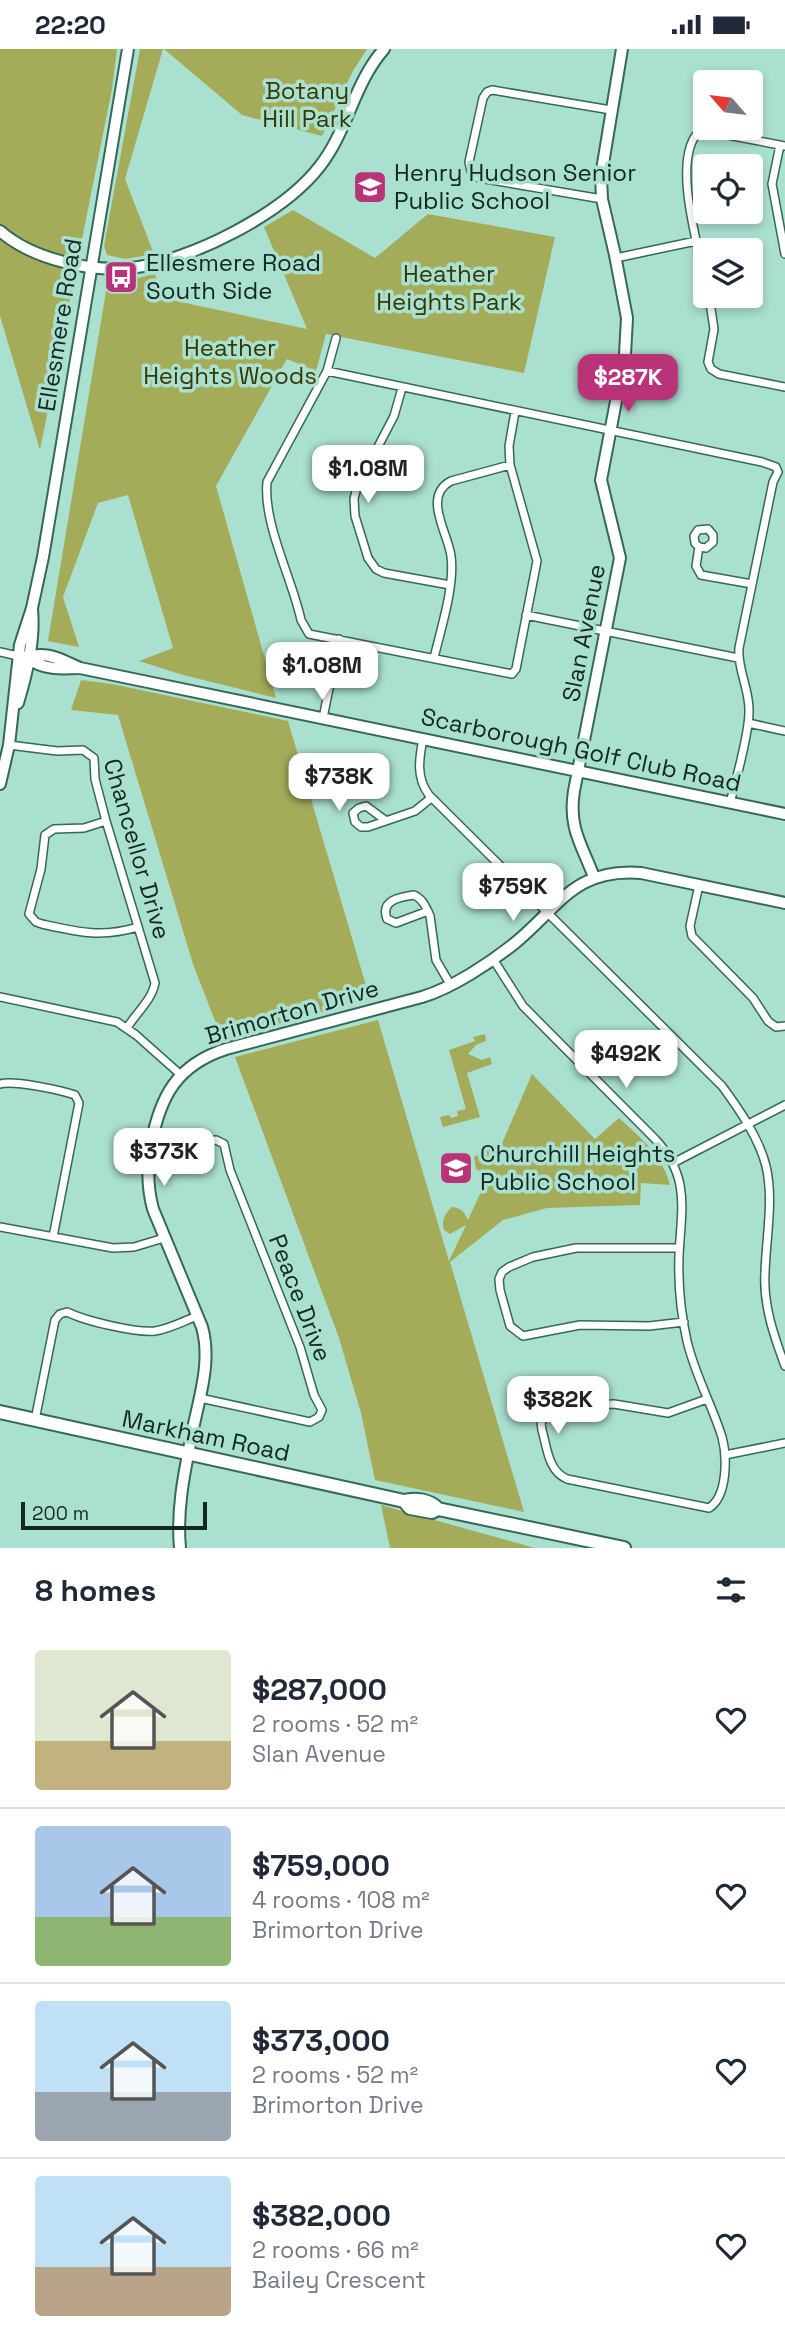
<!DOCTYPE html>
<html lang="en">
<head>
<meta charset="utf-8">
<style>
  body { margin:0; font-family:"Space Grotesk",sans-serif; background:#f2f2f3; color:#1f2937; height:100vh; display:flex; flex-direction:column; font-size:26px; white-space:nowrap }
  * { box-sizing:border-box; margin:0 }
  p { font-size:23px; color:#747a83 }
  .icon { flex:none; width:38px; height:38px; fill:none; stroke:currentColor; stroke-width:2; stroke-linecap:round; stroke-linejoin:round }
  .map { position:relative; height:1499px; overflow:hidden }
  .drawer { display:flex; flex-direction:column; background:#fff; flex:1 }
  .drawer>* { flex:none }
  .needle { width:46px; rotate:298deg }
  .fabs { position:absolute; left:693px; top:21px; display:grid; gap:14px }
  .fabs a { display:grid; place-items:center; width:70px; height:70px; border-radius:7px; background:#fff; box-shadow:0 4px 10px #0003; font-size:35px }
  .scale { position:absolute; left:21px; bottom:18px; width:186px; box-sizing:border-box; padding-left:7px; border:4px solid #122822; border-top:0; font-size:19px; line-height:24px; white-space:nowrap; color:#122822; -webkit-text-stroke:5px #aae0cf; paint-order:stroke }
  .price { position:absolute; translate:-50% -60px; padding:0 16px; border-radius:14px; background:#fff; color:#222; font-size:23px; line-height:46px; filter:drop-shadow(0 2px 4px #0008) }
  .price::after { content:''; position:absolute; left:50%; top:42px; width:21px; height:16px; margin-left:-10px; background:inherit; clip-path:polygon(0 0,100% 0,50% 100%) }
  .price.current { background:#b83377; color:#fff }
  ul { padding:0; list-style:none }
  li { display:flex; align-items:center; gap:21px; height:175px; padding:0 35px }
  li+li { border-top:2px solid #e0e1e3 }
  li span { display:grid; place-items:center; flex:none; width:196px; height:140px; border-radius:7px; color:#555 }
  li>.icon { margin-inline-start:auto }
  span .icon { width:84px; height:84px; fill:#fffc; stroke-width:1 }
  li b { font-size:30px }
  h2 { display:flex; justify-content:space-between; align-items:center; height:84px; padding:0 35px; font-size:30px }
  .status { display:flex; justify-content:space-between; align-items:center; height:49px; padding:0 35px; background:#fff; direction:ltr }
  .status svg { height:19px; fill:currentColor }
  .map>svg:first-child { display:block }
  .green { fill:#a5ac59 }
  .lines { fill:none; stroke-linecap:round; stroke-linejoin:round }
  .street-casing { stroke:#356859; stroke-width:10 }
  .secondary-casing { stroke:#356859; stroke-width:14 }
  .primary-casing { stroke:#356859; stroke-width:16 }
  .street { stroke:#fff; stroke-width:7 }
  .secondary { stroke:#fff; stroke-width:10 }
  .primary { stroke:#fff; stroke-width:12 }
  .labels { text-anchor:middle; stroke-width:7; stroke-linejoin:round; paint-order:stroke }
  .park-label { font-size:24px; fill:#363902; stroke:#aae0cf }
  .poi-label { font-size:24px; fill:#122822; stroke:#aae0cf; text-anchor:start }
  .street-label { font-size:24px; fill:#122822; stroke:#aae0cf }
</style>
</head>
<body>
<div class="status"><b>22:20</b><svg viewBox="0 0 49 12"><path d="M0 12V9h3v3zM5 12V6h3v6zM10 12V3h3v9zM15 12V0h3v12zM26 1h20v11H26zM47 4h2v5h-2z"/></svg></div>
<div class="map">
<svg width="785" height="1499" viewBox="0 0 785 1499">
  <rect width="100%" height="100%" fill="#aae0cf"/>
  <!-- green -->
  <path class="green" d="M0,0H117L112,40L40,401L0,267Z
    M140,0H163L125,130L154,205L125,210L107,206L104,197Z
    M164,0H367L353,22L322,87L242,66Z
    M293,161L375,209L428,165L555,188L524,324L326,285L316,322L287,310L216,437L276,649L183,626L139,612L173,599L128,446L98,454L63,548L79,598L48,592L108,230H133L155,225L162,249L307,280L264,178Z
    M81,631L112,635L288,672L370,950L222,990L193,915L118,666L71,661Z
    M378,971L449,1212L466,1176L450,1185L444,1181C441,1172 445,1164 452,1158C463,1159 464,1164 468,1171L490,1123H481L476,1120L474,1108L487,1100L493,1103L494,1113L532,1025L595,1090L619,1069C640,1088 663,1107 670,1136L641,1134L640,1156L547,1159L503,1171L450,1213L524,1463L375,1431L361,1364L339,1289L235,1008Z
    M485,985L486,992L476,996L468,1005L482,1011L490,1008L492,1015L467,1024L480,1068L443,1078L440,1068L449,1066L451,1069L458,1067L457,1062L466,1060L449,1001L475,992L473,988Z
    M381,1456L535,1499H390Z"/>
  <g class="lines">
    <!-- street casing -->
    <g class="street-casing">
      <path id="street" d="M780,96L772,135L785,205
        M602,150L479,129L471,122L469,113L483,49L487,43L492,41L611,61
        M616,209L696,192
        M705,230C698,197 670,105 701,81L785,97
        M709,247L714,280L708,313L711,320L719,325L785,338
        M336,289L327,322L267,433C263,475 292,529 301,571L309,585L512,625L516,620L537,512L510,416L509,397L515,363
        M327,322L762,413L776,418L778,423L773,433L739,599C737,620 750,641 749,663C749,686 736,730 730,754
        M402,339L394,367L357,438L354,450L355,467L368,509L376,520L384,524L450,536
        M699,498L706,499L713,493V486L708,480L698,481L694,487L695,494L699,498L696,517L701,526L752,535
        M526,566L738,609
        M0,603L18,607
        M434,609C441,579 455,537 451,507C448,484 422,447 451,432L510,416
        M323,669L339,590
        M748,674L785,682
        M423,690C419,710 416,729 429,746L722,1037C739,1060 759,1089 766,1117C774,1151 766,1189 765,1224C763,1256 774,1287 785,1317
        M9,696L57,702L83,701L94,709L95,730L106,772L155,934C152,951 136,964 127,979
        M385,771L366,757L359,759L353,764L355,773L361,778H368L415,762L431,749
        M106,772L84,779L54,780L45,786L41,820L29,865L36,873L42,875C78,883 101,889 138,878
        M699,836L690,877L692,887L753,949L768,972L776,978L785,977
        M428,862L396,874L387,870C380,851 400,848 414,846C423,850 426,858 430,867L436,911L450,935
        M493,910L523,957L656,1091C691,1129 681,1161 679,1207C678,1235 681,1265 687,1292C695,1326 712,1356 722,1388C727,1407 728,1447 709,1459L567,1430C548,1422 547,1398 542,1381L541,1374L546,1365L594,1356L614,1355L668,1364L707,1350
        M0,948L117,973L136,986L181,1026
        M0,1035C14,1031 60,1041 75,1046L79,1054L53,1188
        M152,1089L190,1094L216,1091L224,1095L230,1121L300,1298L314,1346L322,1361L319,1368L310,1373L200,1349
        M673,1114L785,1056
        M0,1178L113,1199L134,1198L164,1189
        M679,1199H576L533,1208L509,1218L502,1223L499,1230L500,1241L510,1277L523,1287L580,1276L649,1277L684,1273
        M35,1371L55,1271L60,1265L67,1263C85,1272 136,1284 155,1282C169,1280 184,1272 197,1267
        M725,1406L785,1394"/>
    </g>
    <!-- secondary casing -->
    <g class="secondary-casing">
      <path id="secondary" d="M0,182C32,210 89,223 131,219C190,212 283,165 320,117C348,81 354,34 384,0
        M18,607C27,609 33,606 41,606C55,606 68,614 80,619L785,765
        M28,609C43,621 61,620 79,619
        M18,654C27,624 35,591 32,560
        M0,735L9,696L20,596L32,559L43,508L128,0
        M594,828C582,796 568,779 574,742L620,509L601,431L625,305L627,269L615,206L602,150L601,127L622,0
        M180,1499C176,1457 186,1416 194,1375C201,1343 211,1310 202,1278L153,1160C147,1138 147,1118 151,1096C160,1047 177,1016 226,1000L422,948C452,939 490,914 515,894C560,857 574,819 641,824L785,854"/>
    </g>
    <!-- primary casing -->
    <g class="primary-casing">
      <path id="primary" d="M0,1363L404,1452C415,1449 430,1451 438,1460
        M404,1452L410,1459L432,1463L438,1460L624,1499"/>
    </g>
    <!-- street -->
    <use href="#street" class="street"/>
    <!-- secondary -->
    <use href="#secondary" class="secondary"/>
    <!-- primary -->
    <use href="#primary" class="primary"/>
  </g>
  <!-- icons -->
  <defs>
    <g id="school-square" transform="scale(1.75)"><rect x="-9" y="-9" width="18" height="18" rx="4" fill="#b83377" stroke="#aae0cf"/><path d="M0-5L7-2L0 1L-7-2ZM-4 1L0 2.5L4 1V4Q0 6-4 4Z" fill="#fff"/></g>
    <g id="bus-square" transform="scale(1.75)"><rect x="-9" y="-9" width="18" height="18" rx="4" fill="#b83377" stroke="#aae0cf"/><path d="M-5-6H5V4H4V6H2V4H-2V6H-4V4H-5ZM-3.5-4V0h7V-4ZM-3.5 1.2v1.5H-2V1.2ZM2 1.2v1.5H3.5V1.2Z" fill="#fff"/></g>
  </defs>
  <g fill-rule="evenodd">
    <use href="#school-square" x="370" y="138"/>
    <use href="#bus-square" x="121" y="228"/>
    <use href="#school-square" x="456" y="1119"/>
  </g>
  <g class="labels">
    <!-- park labels -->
    <g class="park-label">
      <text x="307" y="50">Botany<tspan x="307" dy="28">Hill Park</tspan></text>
      <text x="449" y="233">Heather<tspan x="449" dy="28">Heights Park</tspan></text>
      <text x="230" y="307">Heather<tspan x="230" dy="28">Heights Woods</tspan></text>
    </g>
    <!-- poi labels -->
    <g class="poi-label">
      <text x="394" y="132">Henry Hudson Senior<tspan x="394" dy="28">Public School</tspan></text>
      <text x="146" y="222">Ellesmere Road<tspan x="146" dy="28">South Side</tspan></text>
      <text x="480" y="1113">Churchill Heights<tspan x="480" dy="28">Public School</tspan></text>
    </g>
    <!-- street labels -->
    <g class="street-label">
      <text transform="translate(60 276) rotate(-81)" y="8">Ellesmere Road</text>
      <text transform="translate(584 584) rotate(-79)" y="8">Slan Avenue</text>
      <text transform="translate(581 701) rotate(12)" y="8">Scarborough Golf Club Road</text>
      <text transform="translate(137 800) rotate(74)" y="8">Chancellor Drive</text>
      <text transform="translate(292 963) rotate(-16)" y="8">Brimorton Drive</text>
      <text transform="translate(300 1249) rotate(69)" y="8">Peace Drive</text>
      <text transform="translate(206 1387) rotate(12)" y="8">Markham Road</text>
    </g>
  </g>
</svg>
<div class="fabs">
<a><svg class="needle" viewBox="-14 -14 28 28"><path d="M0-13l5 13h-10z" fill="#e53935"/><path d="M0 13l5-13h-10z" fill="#747a83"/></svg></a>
<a><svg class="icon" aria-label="locate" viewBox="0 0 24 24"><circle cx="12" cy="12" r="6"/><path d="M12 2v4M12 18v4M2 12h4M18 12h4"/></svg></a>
<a><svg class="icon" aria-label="layers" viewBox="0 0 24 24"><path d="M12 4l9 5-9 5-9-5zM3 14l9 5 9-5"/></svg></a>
</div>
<div class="scale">200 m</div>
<b class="price current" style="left:628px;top:365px">$287K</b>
<b class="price" style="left:368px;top:456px">$1.08M</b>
<b class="price" style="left:322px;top:653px">$1.08M</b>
<b class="price" style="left:339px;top:764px">$738K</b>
<b class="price" style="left:513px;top:874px">$759K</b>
<b class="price" style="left:626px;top:1041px">$492K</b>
<b class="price" style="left:164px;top:1139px">$373K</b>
<b class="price" style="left:558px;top:1387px">$382K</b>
</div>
<section class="drawer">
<h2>8 homes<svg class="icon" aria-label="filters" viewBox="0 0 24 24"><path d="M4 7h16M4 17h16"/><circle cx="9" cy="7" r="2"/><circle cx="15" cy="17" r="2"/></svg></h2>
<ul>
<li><span style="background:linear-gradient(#dfe7d0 65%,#c2b280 0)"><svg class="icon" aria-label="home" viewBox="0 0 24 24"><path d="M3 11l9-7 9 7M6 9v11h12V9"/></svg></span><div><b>$287,000</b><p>2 rooms · 52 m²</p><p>Slan Avenue</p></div><svg class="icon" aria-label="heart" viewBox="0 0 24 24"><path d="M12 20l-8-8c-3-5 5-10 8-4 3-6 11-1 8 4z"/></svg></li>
<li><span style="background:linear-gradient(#a9c7e8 65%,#8fb573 0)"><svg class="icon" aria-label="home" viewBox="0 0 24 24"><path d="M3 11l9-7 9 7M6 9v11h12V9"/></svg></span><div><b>$759,000</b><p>4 rooms · 108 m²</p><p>Brimorton Drive</p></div><svg class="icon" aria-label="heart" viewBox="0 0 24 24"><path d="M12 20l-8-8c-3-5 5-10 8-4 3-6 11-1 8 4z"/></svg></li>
<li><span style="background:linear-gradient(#bfe0f5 65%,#9aa5b1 0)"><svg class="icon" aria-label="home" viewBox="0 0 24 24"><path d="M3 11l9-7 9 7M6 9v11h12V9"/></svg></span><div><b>$373,000</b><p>2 rooms · 52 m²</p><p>Brimorton Drive</p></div><svg class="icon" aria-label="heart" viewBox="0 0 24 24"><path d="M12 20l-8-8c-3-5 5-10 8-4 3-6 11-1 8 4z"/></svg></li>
<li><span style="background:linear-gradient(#bfe0f5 65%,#b9a48a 0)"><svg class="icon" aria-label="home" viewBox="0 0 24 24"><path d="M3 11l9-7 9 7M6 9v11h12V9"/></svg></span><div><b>$382,000</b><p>2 rooms · 66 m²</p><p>Bailey Crescent</p></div><svg class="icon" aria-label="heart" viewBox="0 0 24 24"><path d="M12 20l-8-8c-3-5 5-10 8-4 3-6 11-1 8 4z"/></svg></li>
</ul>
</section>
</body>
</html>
